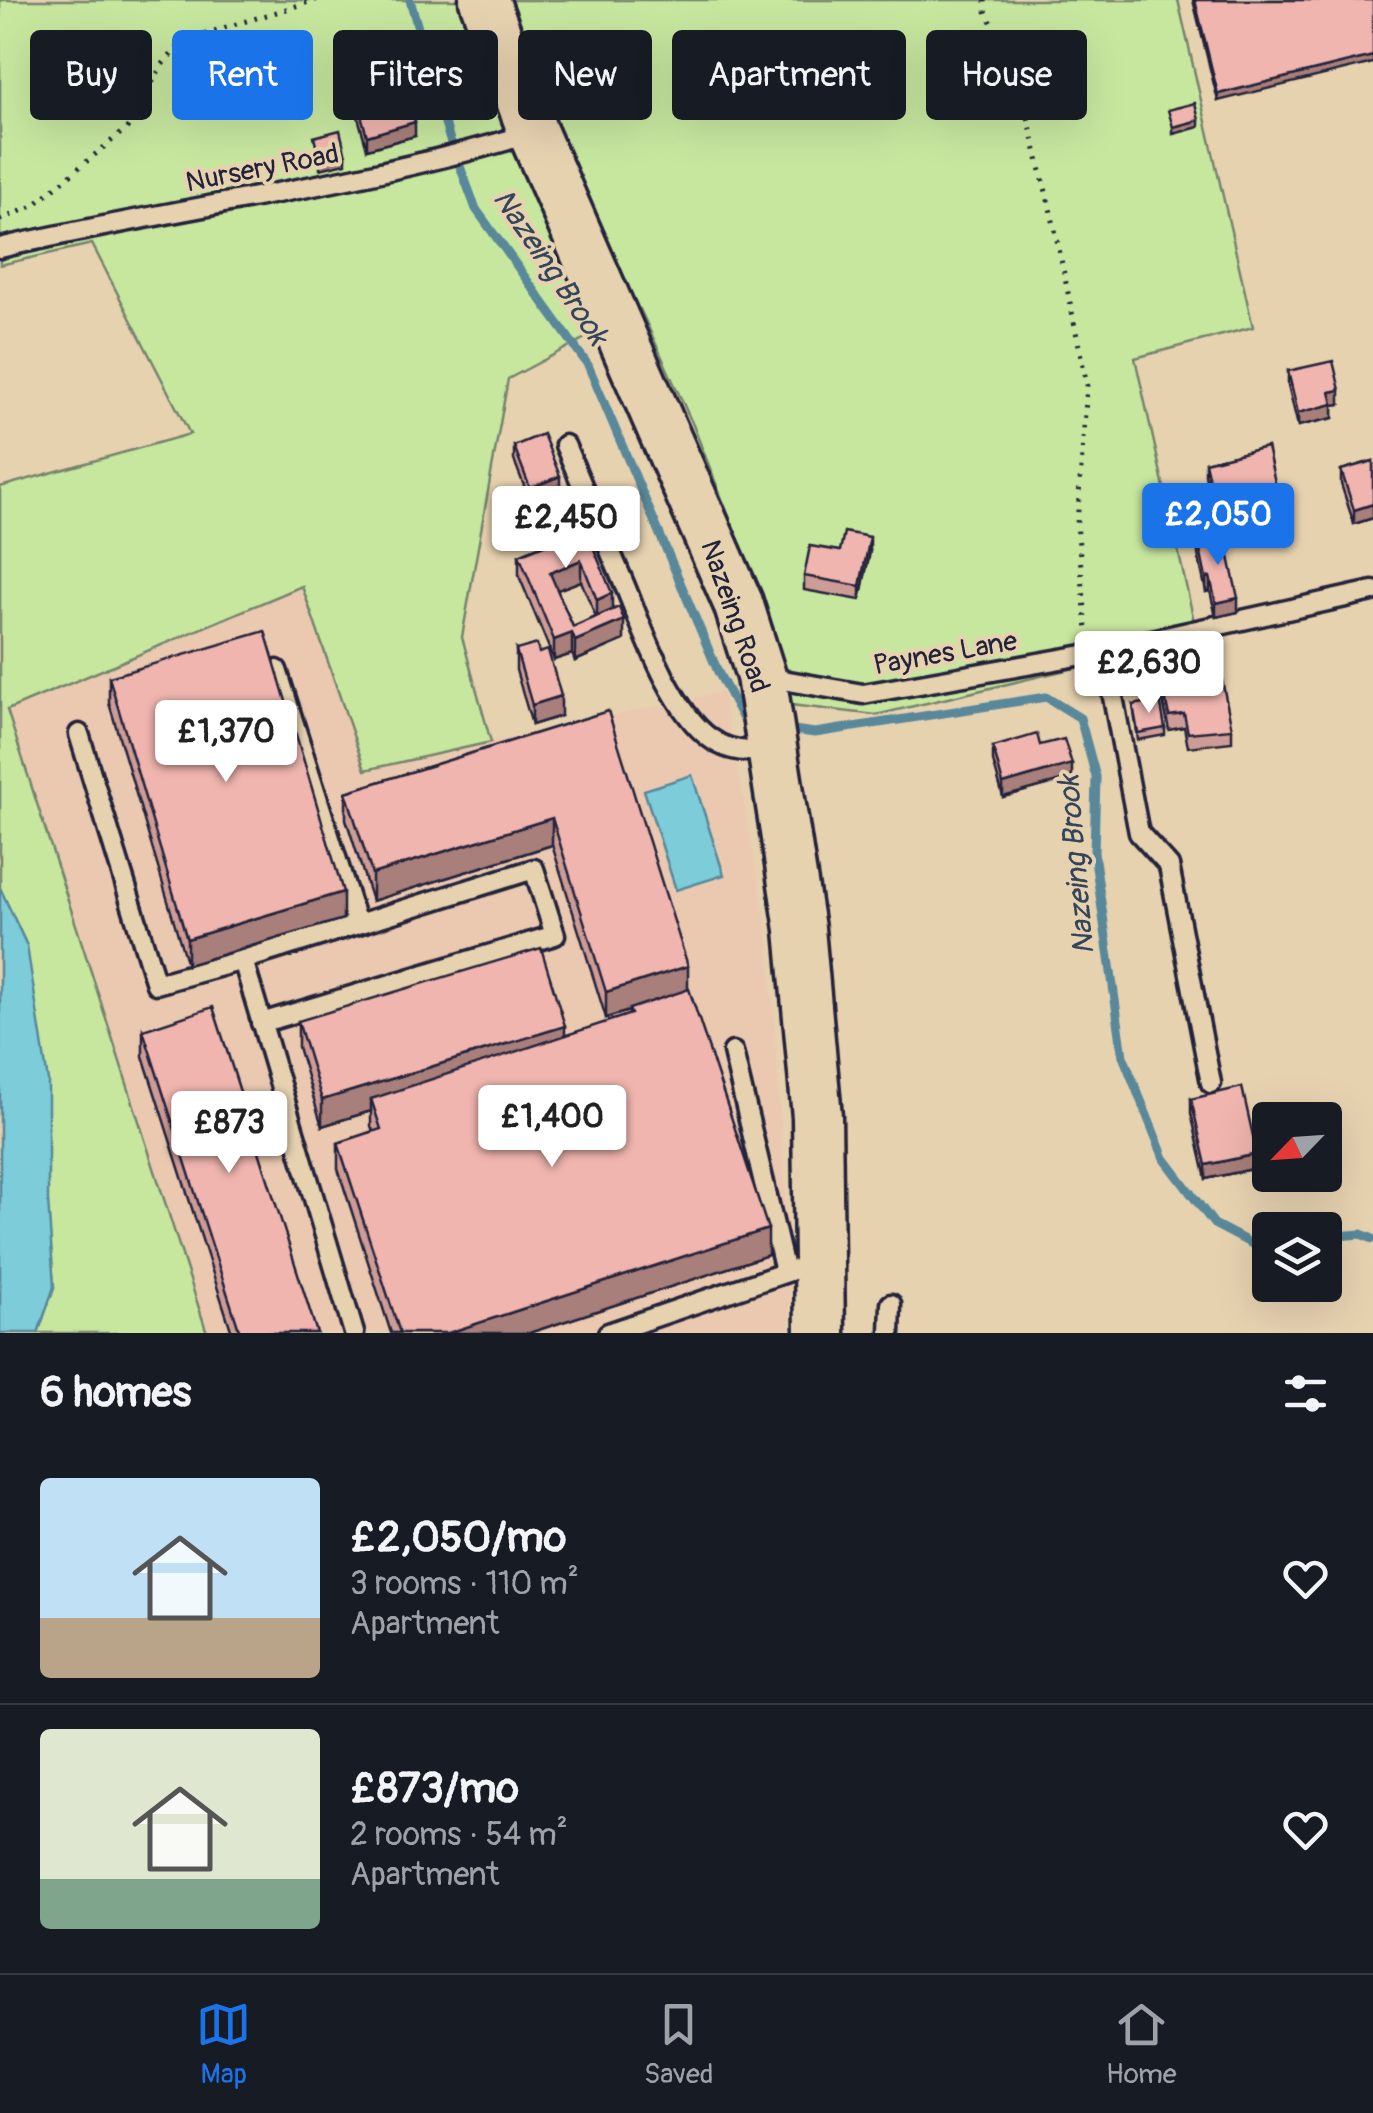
<!DOCTYPE html>
<html lang="en">
<head>
<meta charset="utf-8">
<style>
  body { margin:0; font-family:Pangolin,sans-serif; background:#20242c; color:#f1f3f6; height:100vh; display:flex; flex-direction:column; font-size:38px; white-space:nowrap }
  * { box-sizing:border-box; margin:0 }
  p { font-size:32px; color:#9ea1a6 }
  .icon { flex:none; width:55px; height:55px; fill:none; stroke:currentColor; stroke-width:2; stroke-linecap:round; stroke-linejoin:round }
  .map { position:relative; height:1333px; overflow:hidden }
  .panel { display:flex; flex-direction:column; background:#171b24; flex:1 }
  .panel>* { flex:none }
  .guide { position:absolute; left:30px; top:30px; width:1315px; height:90px; display:flex; gap:20px }
  .needle { width:65px; rotate:245deg }
  .fabs { position:absolute; left:1252px; top:1102px; display:grid; gap:20px }
  .fabs a { display:grid; place-items:center; width:90px; height:90px; border-radius:10px; background:#171b24; box-shadow:0 10px 40px #0002; font-size:50px }
  .price { position:absolute; translate:-50% -85px; padding:0 22px; border-radius:10px; background:#fff; color:#222; font-size:32px; line-height:65px; filter:drop-shadow(0 2px 5px #0008) }
  .price::after { content:''; position:absolute; left:50%; top:60px; width:30px; height:22px; margin-left:-15px; background:inherit; clip-path:polygon(0 0,100% 0,50% 100%) }
  .price.selected { background:#1a73e8; color:#fff }
  ul { padding:0; list-style:none }
  li { display:flex; align-items:center; gap:30px; height:250px; padding:0 40px }
  li+li { border-top:2px solid #363941 }
  li span { display:grid; place-items:center; flex:none; width:280px; height:200px; border-radius:10px; color:#555 }
  li>.icon { margin-inline-start:auto }
  span .icon { width:120px; height:120px; fill:#fffc; stroke-width:1 }
  li b { font-size:42px }
  h2 { display:flex; justify-content:space-between; align-items:center; height:120px; padding:0 40px; font-size:42px }
  .tag { padding:0 35px; border-radius:10px; background:#171b24; box-shadow:0 10px 40px #0002; font-size:35px; line-height:90px }
  .tag.selected { background:#1a73e8; color:#fff }
  .tab-bar { display:flex; justify-content:space-around; align-items:center; height:140px; border-top:2px solid #363941; background:#171b24; font-size:28px; color:#9ea1a6 }
  .tab-bar a { display:grid; justify-items:center; gap:5px }
  .tab-bar .selected { color:#1a73e8 }
  .map>svg:first-child { display:block }
  .built { fill:#eac9b0 }
  .green { fill:#c7e79f; stroke:#74846d; stroke-width:2.5 }
  .water { fill:#7dccd9; stroke:#59889a; stroke-width:2.5 }
  .lines { fill:none; stroke-linecap:round; stroke-linejoin:round }
  .stream { stroke:#59889a; stroke-width:9 }
  .service-casing { stroke:#22223b; stroke-width:25 }
  .secondary-casing { stroke:#22223b; stroke-width:55 }
  .path { stroke:#22223b; stroke-width:5; stroke-dasharray:2.5 8; stroke-linecap:butt }
  .service { stroke:#e7d2b0; stroke-width:18 }
  .secondary { stroke:#e7d2b0; stroke-width:48 }
  .wall { fill:#ce9c96; stroke:#22223b; stroke-width:2.5; fill-rule:evenodd }
  .shaded-wall { fill:#a87f7a; stroke:#22223b; stroke-width:2.5 }
  .building { fill:#f0b5af; stroke:#22223b; stroke-width:2.5 }
  .labels { text-anchor:middle; stroke-width:8; stroke-linejoin:round; paint-order:stroke }
  .street-label { font-size:28px; fill:#22223b; stroke:#e7d2b0 }
  .water-label { font-size:30px; font-style:italic; fill:#34445b; stroke:#e7d2b0 }
</style>
</head>
<body>
<div class="map">
<svg width="1373" height="1333" viewBox="0 0 1373 1333">
  <rect width="100%" height="100%" fill="#e7d2b0"/>
  <filter id="ink" filterUnits="userSpaceOnUse"><feTurbulence type="fractalNoise" baseFrequency=".01" numOctaves="2"/><feDisplacementMap in="SourceGraphic" scale="20" xChannelSelector="R" yChannelSelector="G"/><feConvolveMatrix kernelMatrix="1 2 1 2 8 2 1 2 1" color-interpolation-filters="sRGB"/></filter>
  <g filter="url(#ink)">
    <!-- built -->
    <path class="built" d="M303,586L365,769L723,692L768,929L791,1269L789,1333H207L7,710Z"/>
    <!-- green -->
    <path class="green" d="M0,0H1178L1253,327L1135,358L1198,639L876,715L791,705L763,603L693,425L640,309L508,379L462,637L491,742L365,770L302,586L7,710L207,1333H38L54,1287L27,946L0,888V487L190,434L92,244L0,265Z"/>
    <!-- water -->
    <path class="water" d="M692,775L724,875L676,890L644,790Z
      M0,888L27,946L48,1081V1200L54,1287L38,1333H0Z"/>
    <g class="lines">
      <!-- stream -->
      <path class="stream" d="M410,0L449,137L476,209L588,365L719,674L743,719
        M786,729L815,733L1046,697L1080,718L1096,777L1094,853L1123,1056L1164,1158L1214,1224L1254,1245L1270,1243
        M1325,1237L1361,1234L1373,1239"/>
      <!-- service casing -->
      <g class="service-casing">
        <path id="service" d="M0,248C177,207 358,186 532,133
          M565,445C585,492 605,539 625,586C643,630 671,710 710,738C727,751 748,753 768,750
          M1104,650L1139,833L1169,866L1211,1083
          M277,670L357,924
          M766,677L863,694L1089,654L1373,591
          M79,734L156,984L243,960L354,1333
          M243,960L534,869L555,935L261,1023
          M733,1052L785,1272
          M608,1333L796,1269
          M890,1333L891,1304"/>
      </g>
      <!-- secondary casing -->
      <g class="secondary-casing">
        <path id="secondary" d="M484,0L533,133L738,603L761,676L800,929L817,1117L820,1333"/>
      </g>
      <!-- path -->
      <path class="path" d="M985,0L986,11L1020,84L1054,225L1087,385L1077,524L1087,631
        M0,220L33,206L127,128L162,65L178,47L207,33L316,0"/>
      <!-- service -->
      <use href="#service" class="service"/>
      <!-- secondary -->
      <use href="#secondary" class="secondary"/>
    </g>
    <!-- wall -->
    <path class="wall" d="M1193,0H1373L1218,101Z
      M371,70L415,136L367,149L356,110V97L375,91L371,77Z
      M1288,371L1340,404L1333,405V418L1298,426L1288,385Z
      M514,446L560,489L530,501L514,460Z
      M1267,447L1284,536L1259,542L1253,516L1216,525L1205,475V462Z
      M1373,461V518L1354,524L1341,484V470Z
      M573,498L624,640L575,661L572,654L554,660L519,576V555L544,545L538,533V513ZM581,581L596,617L573,627L557,590Z
      M1198,540L1238,612L1216,617L1210,591L1206,592L1198,554Z
      M840,551H870L860,600L804,590V576Z
      M516,650L561,716L532,725L516,670Z
      M109,677L343,919L187,965L109,703Z
      M1163,687L1232,729V742L1188,747L1184,727L1169,730L1163,701Z
      M1133,705L1165,728V735L1138,740Z
      M608,711L688,989L768,1255L529,1333H391L338,1169V1143L373,1131L371,1126V1111L322,1126L298,1047V1021L565,1036L629,1015V1011L606,1018L552,845L372,901L346,819V792Z
      M1040,745L1072,778L1003,797L993,761V747Z
      M143,1030L317,1333H232L143,1056Z
      M1191,1099L1257,1168L1206,1179L1191,1113Z"/>
    <!-- shaded-wall -->
    <path class="shaded-wall" d="M1373,56V63L1218,101V94Z
      M1199,120V127L1173,134V127Z
      M415,122V136L367,149V136Z
      M346,156V163L320,169V162Z
      M1340,390V404L1333,405V418L1298,426V413L1330,392Z
      M560,476V489L530,501V488Z
      M1253,503V516L1216,525V511Z
      M1373,504V518L1354,524V510Z
      M1284,522V536L1259,542V528Z
      M870,537V551L860,600V586Z
      M581,560V581L550,593V573Z
      M1210,577V591L1206,592V578Z
      M612,593V613L597,620V600Z
      M1238,598V612L1216,617V603Z
      M624,620V640L575,661V641Z
      M572,633V654L554,660V640Z
      M561,696V716L532,725V705Z
      M1072,764V778L1003,797V784Z
      M552,818V845L372,901V874Z
      M343,892V919L187,965V939Z
      M688,966V993L606,1018V992Z
      M565,1026V1053L371,1099V1111L322,1126V1100Z
      M1257,1154V1168L1206,1179V1165Z
      M768,1229V1255L529,1333H448Z"/>
    <!-- building -->
    <path class="building" d="M1195,0H1373V56L1218,94Z
      M395,63L401,84L377,91L371,70Z
      M405,83L415,122L367,136L356,97Z
      M1195,103L1199,120L1173,127L1168,110Z
      M340,130L346,156L320,162L314,137Z
      M1333,361L1340,390L1330,392L1333,404L1298,413L1288,371Z
      M543,434L560,476L530,488L514,446Z
      M1267,447L1284,522L1259,528L1253,503L1216,511L1205,462Z
      M1373,461V504L1354,510L1341,470Z
      M573,498L612,593L597,600L581,560L550,573L573,627L619,607L624,620L575,641L572,633L554,640L519,555L551,542L538,513Z
      M844,532L870,537L860,586L804,576L810,546L840,551Z
      M1224,534L1238,598L1216,603L1210,577L1206,578L1198,540Z
      M265,631L343,892L187,939L109,677Z
      M537,644L539,653L548,650L561,696L532,705L516,650Z
      M1221,675L1232,729L1188,733L1184,714L1169,716L1163,687Z
      M1160,700L1165,728L1138,733L1133,705Z
      M608,711L688,966L606,992L552,818L372,874L346,792Z
      M1037,734L1040,745L1064,739L1072,764L1003,784L993,747Z
      M541,948L565,1026L322,1100L298,1021Z
      M689,989L768,1229L448,1333H400L338,1143L381,1129L371,1099L631,1014L629,1009Z
      M213,1007L317,1333H240L143,1030Z
      M1242,1087L1257,1154L1206,1165L1191,1099Z"/>
  </g>
  <g class="labels">
    <!-- street labels -->
    <g class="street-label">
      <text transform="translate(262 167) rotate(-11)" y="10">Nursery Road</text>
      <text transform="translate(736 616) rotate(71)" y="10">Nazeing Road</text>
      <text transform="translate(945 652) rotate(-10)" y="10">Paynes Lane</text>
    </g>
    <!-- water labels -->
    <g class="water-label">
      <text transform="translate(551 267) rotate(56)" y="10">Nazeing Brook</text>
      <text transform="translate(1076 865) rotate(-95)" y="10">Nazeing Brook</text>
    </g>
  </g>
</svg>
<div class="fabs">
<a><svg class="needle" viewBox="-14 -14 28 28"><path d="M0-13l5 13h-10z" fill="#e53935"/><path d="M0 13l5-13h-10z" fill="#9ea1a6"/></svg></a>
<a><svg class="icon" aria-label="layers" viewBox="0 0 24 24"><path d="M12 4l9 5-9 5-9-5zM3 14l9 5 9-5"/></svg></a>
</div>
<b class="price selected" style="left:1218px;top:568px">£2,050</b>
<b class="price" style="left:566px;top:571px">£2,450</b>
<b class="price" style="left:1149px;top:716px">£2,630</b>
<b class="price" style="left:226px;top:785px">£1,370</b>
<b class="price" style="left:552px;top:1170px">£1,400</b>
<b class="price" style="left:229px;top:1176px">£873</b>
<div class="guide">
<a class="tag">Buy</a>
<a class="tag selected">Rent</a>
<a class="tag">Filters</a>
<a class="tag">New</a>
<a class="tag">Apartment</a>
<a class="tag">House</a>
</div>
</div>
<section class="panel">
<h2>6 homes<svg class="icon" aria-label="filters" viewBox="0 0 24 24"><path d="M4 7h16M4 17h16"/><circle cx="9" cy="7" r="2"/><circle cx="15" cy="17" r="2"/></svg></h2>
<ul>
<li><span style="background:linear-gradient(#bfe0f5 70%,#b9a48a 0)"><svg class="icon" aria-label="home" viewBox="0 0 24 24"><path d="M3 11l9-7 9 7M6 9v11h12V9"/></svg></span><div><b>£2,050/mo</b><p>3 rooms · 110 m²</p><p>Apartment</p></div><svg class="icon" aria-label="heart" viewBox="0 0 24 24"><path d="M12 20l-8-8c-3-5 5-10 8-4 3-6 11-1 8 4z"/></svg></li>
<li><span style="background:linear-gradient(#dfe7d0 75%,#7fa58c 0)"><svg class="icon" aria-label="home" viewBox="0 0 24 24"><path d="M3 11l9-7 9 7M6 9v11h12V9"/></svg></span><div><b>£873/mo</b><p>2 rooms · 54 m²</p><p>Apartment</p></div><svg class="icon" aria-label="heart" viewBox="0 0 24 24"><path d="M12 20l-8-8c-3-5 5-10 8-4 3-6 11-1 8 4z"/></svg></li>
</ul>
</section>
<nav class="tab-bar">
<a class="selected"><svg class="icon" aria-label="map" viewBox="0 0 24 24"><path d="M3 6l6-2 6 2 6-2v14l-6 2-6-2-6 2zM9 4v14M15 6v14"/></svg>Map</a>
<a><svg class="icon" aria-label="saved" viewBox="0 0 24 24"><path d="M7 4h10v16l-5-4-5 4z"/></svg>Saved</a>
<a><svg class="icon" aria-label="home" viewBox="0 0 24 24"><path d="M3 11l9-7 9 7M6 9v11h12V9"/></svg>Home</a>
</nav>
</body>
</html>
